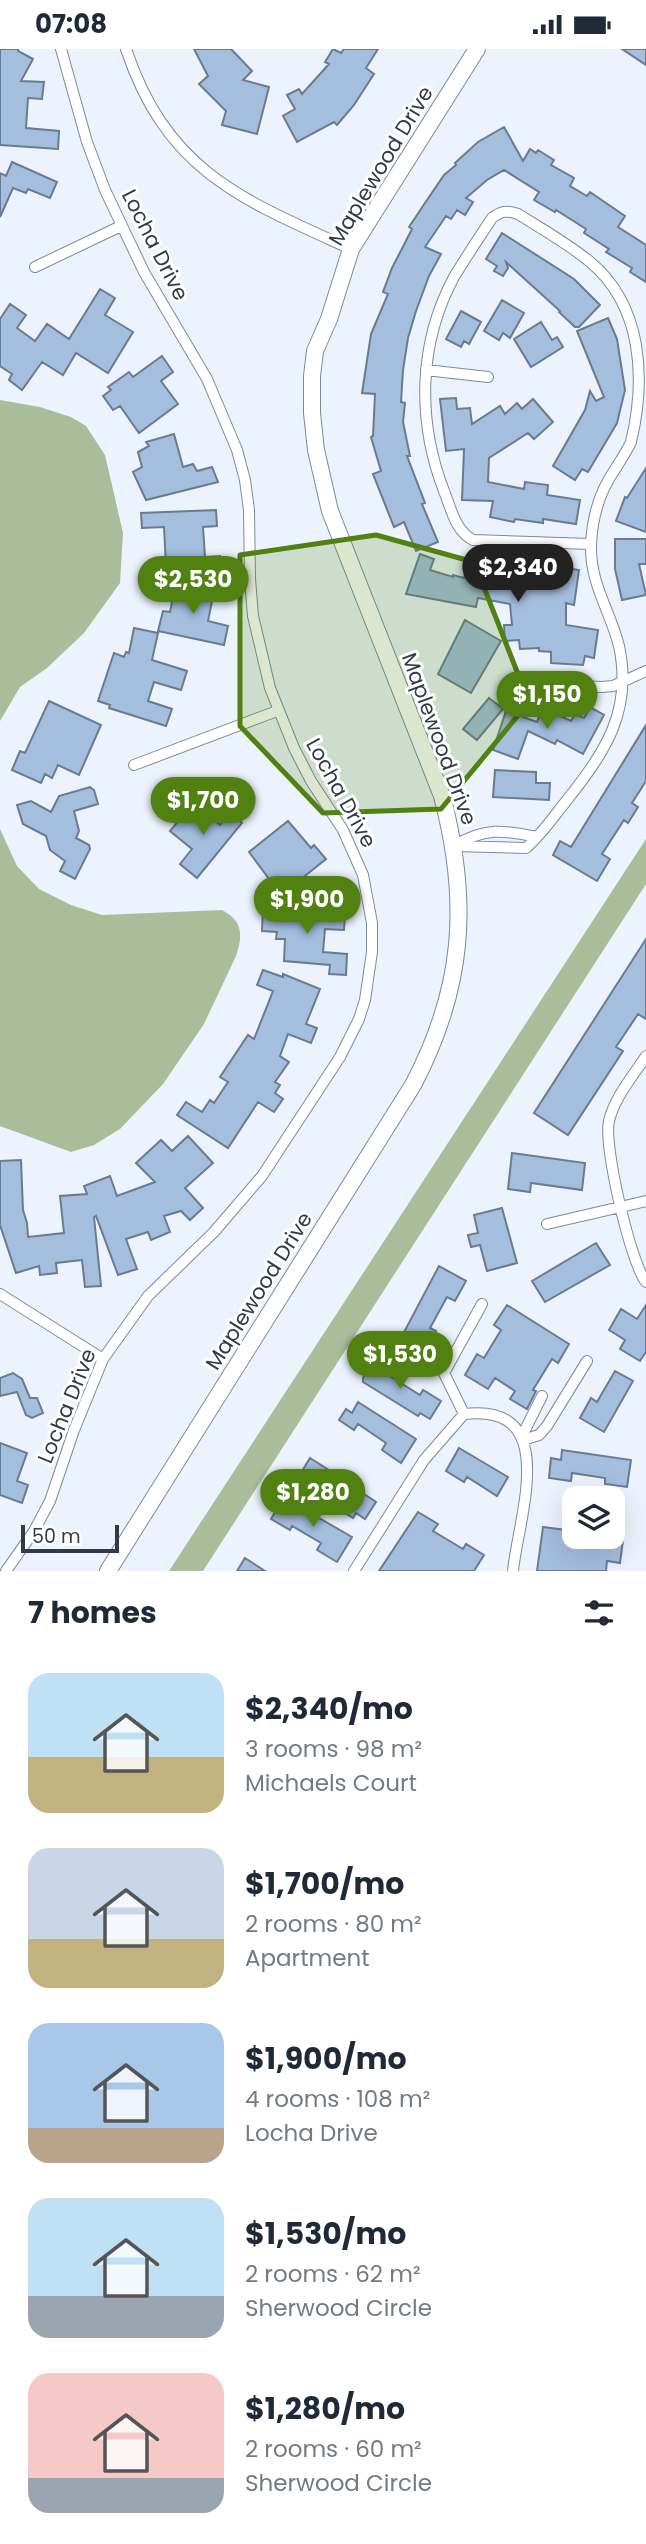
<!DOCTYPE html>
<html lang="en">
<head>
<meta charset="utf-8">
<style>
  body { margin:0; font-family:Poppins,sans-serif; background:#f6f6f7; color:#1f2937; height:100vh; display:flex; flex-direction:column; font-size:26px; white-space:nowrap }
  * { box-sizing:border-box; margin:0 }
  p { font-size:23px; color:#747a83 }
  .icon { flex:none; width:38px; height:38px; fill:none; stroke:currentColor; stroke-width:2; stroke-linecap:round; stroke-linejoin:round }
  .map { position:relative; height:1522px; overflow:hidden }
  .details { display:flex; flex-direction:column; background:#fff; flex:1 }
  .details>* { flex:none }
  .fabs { position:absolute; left:562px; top:1437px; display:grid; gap:14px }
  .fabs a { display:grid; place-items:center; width:63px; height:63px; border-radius:14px; background:#fff; box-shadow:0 7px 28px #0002; font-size:35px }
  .scale { position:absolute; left:21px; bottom:18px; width:98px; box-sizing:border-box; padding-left:7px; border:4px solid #333a44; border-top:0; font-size:19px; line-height:24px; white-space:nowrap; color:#333a44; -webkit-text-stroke:5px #fff; paint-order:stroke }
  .price { position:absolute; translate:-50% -60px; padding:0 16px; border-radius:24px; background:#508111; color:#fff; font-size:23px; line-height:46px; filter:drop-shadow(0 2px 4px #0008) }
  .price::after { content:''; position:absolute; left:50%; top:42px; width:21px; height:16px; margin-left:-10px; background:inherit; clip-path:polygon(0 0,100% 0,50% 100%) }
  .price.current { background:#222; color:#fff }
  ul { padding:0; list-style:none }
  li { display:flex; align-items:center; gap:21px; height:175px; padding:0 28px }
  li span { display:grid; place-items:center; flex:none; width:196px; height:140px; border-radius:21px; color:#555 }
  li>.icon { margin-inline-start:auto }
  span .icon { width:84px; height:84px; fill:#fffc; stroke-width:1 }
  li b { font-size:30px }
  h2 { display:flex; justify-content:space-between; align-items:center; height:84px; padding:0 28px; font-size:30px }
  .status { display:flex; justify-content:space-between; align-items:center; height:49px; padding:0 35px; background:#fff; direction:ltr }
  .status svg { height:19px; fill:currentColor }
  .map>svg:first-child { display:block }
  .water { fill:#a9bd9a }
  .building { fill:#a4bede; stroke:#6a7b90; stroke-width:2 }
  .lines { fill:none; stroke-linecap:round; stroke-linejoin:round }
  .street-casing { stroke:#798aa0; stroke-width:12 }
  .secondary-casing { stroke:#798aa0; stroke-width:18 }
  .street { stroke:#fff; stroke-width:10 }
  .secondary { stroke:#fff; stroke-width:16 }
  .marked { fill:#508111; fill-opacity:0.2; stroke:#508111; stroke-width:5; stroke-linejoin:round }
  .labels { text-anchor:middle; stroke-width:6; stroke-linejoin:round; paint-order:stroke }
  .street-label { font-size:21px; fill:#333a44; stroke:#fff }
</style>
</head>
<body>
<div class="status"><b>07:08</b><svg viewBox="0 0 49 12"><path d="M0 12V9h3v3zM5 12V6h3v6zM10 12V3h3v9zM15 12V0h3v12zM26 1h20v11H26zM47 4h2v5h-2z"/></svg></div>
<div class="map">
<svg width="646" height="1522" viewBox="0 0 646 1522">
  <rect width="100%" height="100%" fill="#ecf3fd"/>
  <!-- water -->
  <path class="water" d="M0,351L40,358L71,368L86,377L105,406L123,484L120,534L84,584L47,619L20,638L0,672Z
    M0,780L17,817L39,840L71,856L102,866L222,861C243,872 243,886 236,907L204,975L163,1035L120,1080L94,1096L71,1103L0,1077Z
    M646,790V835L203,1522H169Z"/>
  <!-- building -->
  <path class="building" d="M0,0H18V2L33,10L21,32L44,33L42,50L28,49L26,79L59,82L58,100L0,96Z
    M194,0H231L252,22L243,31L269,38L257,85L222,76L226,62L199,35L208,27Z
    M333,0L341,4L344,0H378L366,19L374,25L354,56L337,76L334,73L297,93L283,67L295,60L287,46L299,40L302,45L329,15L325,13Z
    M622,0H646V16Z
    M504,78L523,112L530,100L536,104L538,101L554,111L551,116L574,129L570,137L587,147L590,143L625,167L618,178L646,196V233L630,223L632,219L606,203L609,200L584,184L586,180L556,161L555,163L534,151L539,143L504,121L487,131L466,149L473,153L465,166L457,161L451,170L446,167L425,198L441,205L429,227L416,262L408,289L403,321L401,353L405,354L403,373L410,407H407L425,454L422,455L438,493L416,502L404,473L394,478L373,425L381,422L371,388L373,387L375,345L362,344L371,285L388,245L383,243L392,219L412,180L409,178L423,157L444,126L456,116L455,114L478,93Z
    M12,113L57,133L50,149L28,140L26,144L13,139L0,168V124L6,127Z
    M502,184L574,230L600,256L579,278H575L559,263L560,262L506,213L508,219L503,227L494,222L497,217L486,210Z
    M100,240L115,249L105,266L133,283L108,324L76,304L63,326L42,313L22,341L9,331L12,325L0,317V270L10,255L26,266L17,279L35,292L47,275L69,290Z
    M502,251L524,264L510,289L503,284L499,291L484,282Z
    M461,262L481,273L469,295L464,292L461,298L446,290Z
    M608,269L617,290L625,341L617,374L588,423L582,420L575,431L553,417L585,361L590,342L596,352L604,348L577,282Z
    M541,273L552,291L557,288L563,298L531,318L514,290Z
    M162,307L173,323L161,332L178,355L139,384L120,357L113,361L103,347L111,341L108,338L129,323L133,328Z
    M456,349L457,360L470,359L472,375L500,357L505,365L517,354L522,360L533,350L553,373L534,390L528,384L489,409L488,433L524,440L525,433L548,436L547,446L580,451L576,475L543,470V474L515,470L514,473L490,468L493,452L462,451L464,400L446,402L440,350Z
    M174,385L183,418L193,415L197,422L212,418L218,433L146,451L133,423L142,418L138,403L149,397L146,393Z
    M646,419V483L616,472L625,448L627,449Z
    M216,461L217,477L203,478L205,508L220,507L221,520L179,522L180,517H166L164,478L142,479L141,464Z
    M615,490H646V515H639L646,546L622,551L615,520Z
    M420,505L434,510L430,521L453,528V526L464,529L467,516L488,520L490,514L519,519V517L554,519V517L579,521L574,556L566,554V576L598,581L594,609L585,607L583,616L551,614V603L539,602V599L520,600L519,591L505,592L504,576H512L510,555L478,549L476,558L406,545Z
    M176,534L214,542L208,572L228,577L224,596L158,582L163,562L170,563Z
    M465,571L501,592L471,644L438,625Z
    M134,579L158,584L152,611L187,622L181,641L154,633L148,652L172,660L166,677L109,659L110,656L98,652L114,604L124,608L126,603L129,604Z
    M489,649L503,660L477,691L463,680Z
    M49,652L101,676L79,726L58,716L52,729L45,725L41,734L12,721L20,702L25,704Z
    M590,658L604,666L583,705L557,691L555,695L528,682L518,710L493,701L506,662L537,673L543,659L571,672L575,665L584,669Z
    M646,676V732L632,754L638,758L628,774L624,771L602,805L610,810L597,832L553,806L560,792L571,798Z
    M495,721L536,723V734H550L549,751L493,748Z
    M90,738L94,741L98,755L74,762L79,782L76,789L89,796L90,800L75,830L60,822L65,812L50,801L46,787L23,775L17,756L31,752L51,763L59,747Z
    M193,754L220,776L230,764L242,774L197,829L180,815L192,800L170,782Z
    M288,772L311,799L314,796L326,810L281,846L249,803Z
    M263,860L345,865L344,881L325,880L323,903L347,905L346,926L329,925L330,916L284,912L285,890H276L277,883L262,882Z
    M646,890V970L638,965L616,998L623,1002L568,1086L534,1064Z
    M263,921L283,928V925L320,940L306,975L317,979L311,994L288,985L280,1007L289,1013L275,1033L280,1036L275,1044L283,1050L274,1063L258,1053L228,1099L177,1066L186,1053L202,1063L210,1051L214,1054L228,1033L220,1028L248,986L254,990L273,942L257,936Z
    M188,1087L213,1114L185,1139L203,1159L190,1171L181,1162L164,1167L170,1183L151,1191L148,1183L126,1190L137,1220L118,1226L96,1167L94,1168L101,1237L85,1238L82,1211L56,1214L57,1224L40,1226L39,1217L16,1224L0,1176V1112L21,1111L23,1161L27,1174L28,1188L64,1184L60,1147L87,1145L84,1137L110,1127L117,1147L155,1133L136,1114L161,1091L172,1102Z
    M512,1104L585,1114L582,1141L531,1134L530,1143L508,1140Z
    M502,1159L517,1214L487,1222L480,1196L471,1198L468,1186L478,1184L474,1166Z
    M596,1194L610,1216L545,1253L532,1232Z
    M439,1217L466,1232L455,1252L447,1248L430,1279L436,1282L426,1300L402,1287Z
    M507,1256L569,1295L558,1314L552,1310L533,1341L536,1342L527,1360L510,1350L515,1342L495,1329L488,1340L465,1326L477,1305L484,1309L501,1281L494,1276Z
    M646,1256V1303L640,1312L620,1300L625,1291L609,1281L621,1260L637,1270Z
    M374,1310L394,1322L391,1328L420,1346L423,1341L441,1352L430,1370L420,1364L418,1367L363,1333V1329Z
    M615,1322L633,1332L604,1383L580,1369L591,1349L597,1353Z
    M13,1324L22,1330L30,1349H37L43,1364L32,1369L26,1366L17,1343L0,1347V1329Z
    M358,1353L416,1390L401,1414L382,1401L386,1394L358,1375L354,1381L339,1371L346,1360L352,1364Z
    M0,1394L27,1404L17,1432L28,1436L22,1454L0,1446Z
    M459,1399L508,1428L497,1447L467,1428L464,1433L446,1422Z
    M562,1401L631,1411L627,1438L605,1435V1429L572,1424L571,1432L549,1429L551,1409L561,1411Z
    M310,1409L329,1421L325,1427L355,1446L358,1441L376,1453L365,1470L356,1464L353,1469L296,1432Z
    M282,1452L291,1457L293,1454L352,1488L337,1513L317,1501L321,1494L292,1477L290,1481L271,1470Z
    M418,1463L438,1475L433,1482L463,1500L466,1495L484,1506L474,1522H379Z
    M543,1478L566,1481V1486L574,1488L600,1490V1488H612V1483L624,1484L620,1514L607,1512L606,1522H537Z
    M245,1509L265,1522H237Z"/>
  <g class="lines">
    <!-- street casing -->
    <g class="street-casing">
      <path id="street" d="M126,0C167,123 243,151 351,200
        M35,218L121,177
        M426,321L488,328
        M526,635L602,638L613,637L646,622
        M134,716L277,662
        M454,797L526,799C542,785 554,767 567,751C605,703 633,662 619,597C610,561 590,535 591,496C592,473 598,449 609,430C616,418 625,406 631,393C646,330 643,256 589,212C567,194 542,180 518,165C507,161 501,162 492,169C479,189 466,208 454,228C418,295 417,372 444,442C451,459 455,482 473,491L591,495
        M454,797C485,778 503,781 537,788
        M646,1007C633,1027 614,1049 609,1072C603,1096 631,1215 646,1233
        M547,1175L646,1152
        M0,1245L103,1310
        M464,1365L444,1324L482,1255
        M522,1387L542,1347
        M523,1391L539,1386L547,1377L587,1312
        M6,1522L34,1482L50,1452L74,1381L103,1310L148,1247L214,1183L262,1127L340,1008L359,970L365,951L372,903V874L363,826L343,781L311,732L294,699L270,639L253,567L250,530L249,461L245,431L237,401L207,330L144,223L105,141L87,93L61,0
        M354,1522L424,1411L464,1365C562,1353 518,1469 513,1522"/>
    </g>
    <!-- secondary casing -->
    <g class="secondary-casing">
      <path id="secondary" d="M108,1522L413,1036C464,939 470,853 442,747L330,462L316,401L312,364V327L315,302L329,270L351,200L477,0"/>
    </g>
    <!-- street -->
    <use href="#street" class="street"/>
    <!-- secondary -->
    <use href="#secondary" class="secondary"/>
  </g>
  <!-- marked area -->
  <path class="marked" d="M376,486L474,513L529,653L441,760L323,764L240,677V506Z"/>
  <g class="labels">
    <!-- street labels -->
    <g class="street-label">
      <text transform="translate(381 117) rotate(-59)" y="7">Maplewood Drive</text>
      <text transform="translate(155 196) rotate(63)" y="7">Locha Drive</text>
      <text transform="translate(439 690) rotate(70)" y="7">Maplewood Drive</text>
      <text transform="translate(341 744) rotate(61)" y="7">Locha Drive</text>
      <text transform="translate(259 1242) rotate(-58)" y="7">Maplewood Drive</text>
      <text transform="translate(67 1357) rotate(-68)" y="7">Locha Drive</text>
    </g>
  </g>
</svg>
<div class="fabs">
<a><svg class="icon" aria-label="layers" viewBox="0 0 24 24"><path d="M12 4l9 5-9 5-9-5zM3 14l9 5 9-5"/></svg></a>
</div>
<div class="scale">50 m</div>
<b class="price current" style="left:518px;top:555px">$2,340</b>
<b class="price" style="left:193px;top:567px">$2,530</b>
<b class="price" style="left:547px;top:682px">$1,150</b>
<b class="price" style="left:203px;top:788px">$1,700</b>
<b class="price" style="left:307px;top:887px">$1,900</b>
<b class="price" style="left:400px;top:1342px">$1,530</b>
<b class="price" style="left:313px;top:1480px">$1,280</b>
</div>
<section class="details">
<h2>7 homes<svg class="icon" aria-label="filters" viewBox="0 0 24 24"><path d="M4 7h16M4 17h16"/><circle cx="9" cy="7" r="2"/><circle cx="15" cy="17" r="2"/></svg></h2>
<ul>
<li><span style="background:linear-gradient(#bfe0f5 60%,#c2b280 0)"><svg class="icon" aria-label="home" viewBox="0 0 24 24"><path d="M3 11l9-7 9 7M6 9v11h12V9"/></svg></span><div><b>$2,340/mo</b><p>3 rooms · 98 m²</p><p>Michaels Court</p></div></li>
<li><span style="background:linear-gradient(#c9d6e8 65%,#c2b280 0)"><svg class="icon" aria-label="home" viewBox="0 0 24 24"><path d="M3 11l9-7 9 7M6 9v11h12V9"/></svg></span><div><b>$1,700/mo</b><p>2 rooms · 80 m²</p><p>Apartment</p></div></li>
<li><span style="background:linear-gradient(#a9c7e8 75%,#b9a48a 0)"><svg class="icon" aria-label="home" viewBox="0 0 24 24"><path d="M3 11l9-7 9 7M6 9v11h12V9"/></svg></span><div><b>$1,900/mo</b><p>4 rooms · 108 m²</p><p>Locha Drive</p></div></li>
<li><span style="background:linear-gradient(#bfe0f5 70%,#9aa5b1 0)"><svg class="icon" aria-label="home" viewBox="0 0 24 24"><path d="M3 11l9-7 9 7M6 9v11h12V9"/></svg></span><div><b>$1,530/mo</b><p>2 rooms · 62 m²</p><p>Sherwood Circle</p></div></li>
<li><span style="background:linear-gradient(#f6c9c9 75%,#9aa5b1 0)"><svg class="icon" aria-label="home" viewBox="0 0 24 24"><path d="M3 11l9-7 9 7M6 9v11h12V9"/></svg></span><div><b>$1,280/mo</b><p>2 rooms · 60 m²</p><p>Sherwood Circle</p></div></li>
</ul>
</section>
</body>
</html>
